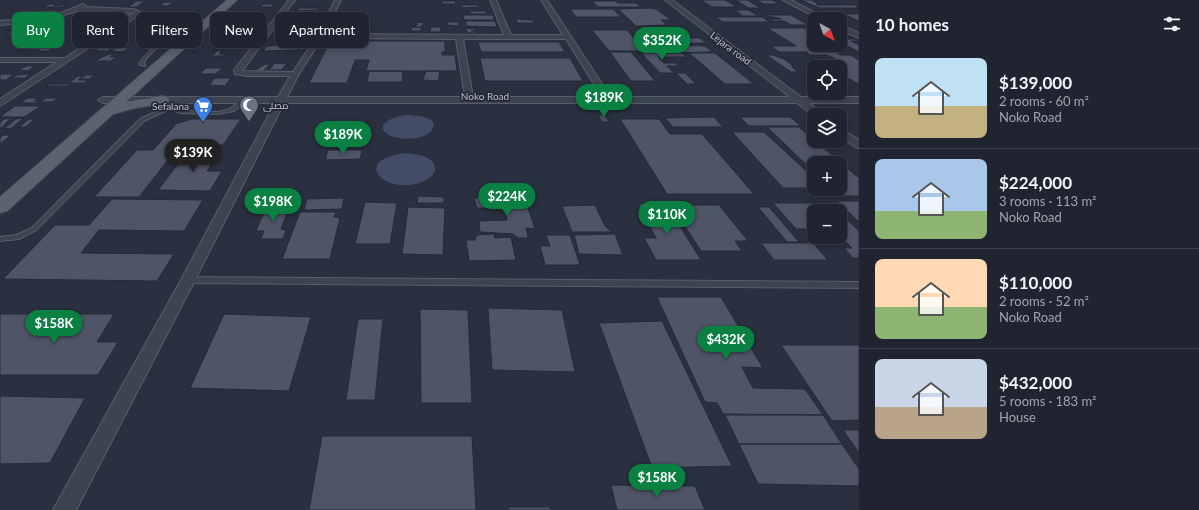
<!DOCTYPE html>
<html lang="en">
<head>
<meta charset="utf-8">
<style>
  body { margin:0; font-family:Lato,Cairo,sans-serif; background:#282c38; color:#f1f3f6; height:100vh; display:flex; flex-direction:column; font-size:15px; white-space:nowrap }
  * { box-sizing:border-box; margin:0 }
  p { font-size:13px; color:#a2a4ab }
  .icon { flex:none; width:22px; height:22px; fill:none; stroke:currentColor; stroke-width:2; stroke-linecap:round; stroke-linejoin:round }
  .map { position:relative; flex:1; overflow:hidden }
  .side { display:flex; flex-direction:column; background:#202430; width:340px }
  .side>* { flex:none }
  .banner { position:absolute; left:12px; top:12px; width:380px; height:36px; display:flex; gap:8px }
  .needle { width:26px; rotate:139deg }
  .tools { position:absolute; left:807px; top:12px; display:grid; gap:8px }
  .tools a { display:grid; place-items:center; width:40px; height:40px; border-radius:8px; background:#202430; box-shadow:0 2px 10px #0003,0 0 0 1px #3d414c; font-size:20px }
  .price { position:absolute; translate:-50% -34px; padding:0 9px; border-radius:14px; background:#0b8043; color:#fff; font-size:13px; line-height:26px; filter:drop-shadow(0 1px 2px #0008) }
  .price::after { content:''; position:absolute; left:50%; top:24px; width:12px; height:9px; margin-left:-6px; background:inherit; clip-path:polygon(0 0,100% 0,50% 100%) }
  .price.on { background:#222; color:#fff }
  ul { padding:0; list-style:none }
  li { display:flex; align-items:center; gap:12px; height:100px; padding:0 16px }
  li+li { border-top:1px solid #3d414c }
  li span { display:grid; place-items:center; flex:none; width:112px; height:80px; border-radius:8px; color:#555 }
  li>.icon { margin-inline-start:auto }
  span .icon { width:48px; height:48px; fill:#fffc; stroke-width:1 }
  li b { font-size:17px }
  h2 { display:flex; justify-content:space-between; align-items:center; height:48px; padding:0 16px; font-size:17px }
  .pill { padding:0 14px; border-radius:8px; background:#202430; box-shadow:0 2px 10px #0003,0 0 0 1px #3d414c; font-size:14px; line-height:36px }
  .pill.on { background:#0b8043; color:#fff }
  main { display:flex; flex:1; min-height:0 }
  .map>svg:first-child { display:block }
  .water { fill:#424c67 }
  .building { fill:#4f5567; stroke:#252a38 }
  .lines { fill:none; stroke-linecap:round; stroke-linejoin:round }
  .service-casing { stroke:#595e6b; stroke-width:2 }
  .minor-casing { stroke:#595e6b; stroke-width:2 }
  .primary-casing { stroke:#484c5a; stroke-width:2 }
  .service { fill:#3e4350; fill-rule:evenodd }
  .minor { fill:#3e4350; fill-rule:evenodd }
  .primary { fill:#5c6270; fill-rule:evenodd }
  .labels { text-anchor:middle; stroke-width:3.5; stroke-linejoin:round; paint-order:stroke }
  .far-street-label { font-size:10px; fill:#bbbfca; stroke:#232836 }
  .far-poi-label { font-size:10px; fill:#bbbfca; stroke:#232836; text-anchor:start }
</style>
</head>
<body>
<main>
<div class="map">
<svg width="859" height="510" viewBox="0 0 859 510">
  <rect width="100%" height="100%" fill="#2a3040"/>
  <!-- water -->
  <path class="water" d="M406,115C412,115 441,116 432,130C425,141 395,141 386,133C374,122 399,116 406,115Z
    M405,153C414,154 435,155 435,169C435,174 430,178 426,180C391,199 346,161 405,153Z"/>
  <!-- building -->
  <path class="building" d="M701,0H725L737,7H712Z
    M735,0H747L761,8H749Z
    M757,0H772L779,4H764Z
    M801,0H811L819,4H816L818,5H855L859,8H819Z
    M137,1H145L136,7H128Z
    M442,1H455L456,4H442Z
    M592,1H615L618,3H636L641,7H598Z
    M165,2H173L168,6H159Z
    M49,4H56L54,6L67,4L62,7H43Z
    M263,4H274L271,7H261Z
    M460,5H478L479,7L463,8Z
    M299,8H319L318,10L298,11Z
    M650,8L656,9L671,20H661L667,25L636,26L618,9Z
    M58,9L53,11H36L39,10Z
    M570,9H613L621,17H576Z
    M735,10H748L759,16H743Z
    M345,11L355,10V12H357V13H343Z
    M470,11H486L487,14H471Z
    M28,12H44L38,15H22Z
    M113,12H124L118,16H122L118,18H104Z
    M109,13L103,18H92L98,14Z
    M152,14H162L156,18H146Z
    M298,14H314L312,17L297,16Z
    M843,14H859V21Z
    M345,15H362L361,19L342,20Z
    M463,15H493L494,20H464Z
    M764,15H791L808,25H791L784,21H773L770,19H781Z
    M716,17H762L770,22H723Z
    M516,19L533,20L534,23H517Z
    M156,20H163L160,22H164L162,24H149Z
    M250,21H259L254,25H244Z
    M466,21H495L497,27L466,26Z
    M415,22L424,23L421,27H413L418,24H414Z
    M447,22H459V26L447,25Z
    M91,25H105L99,29H85Z
    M285,25H299L297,29H282Z
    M300,25H312L310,29H297Z
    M241,27H251L249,29L255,28L252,32H235Z
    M412,27L422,28L421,31H411Z
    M431,27H441L440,32H430Z
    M339,28H349L347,32H337Z
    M474,28L476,30L471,31H476L477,33H469L465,29Z
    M767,28H808L814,32V33H807L814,37V45H829L841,52H835L841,55H850L859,60V83H856L850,79H840V67H831L820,60H837L827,55H810L807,52H779L771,46H796Z
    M638,29H682L691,36H645Z
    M14,30H28L20,34H6Z
    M55,30H68L61,34H48Z
    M592,30H627L645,51H609Z
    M92,31L85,37H76L83,32Z
    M235,34H248L245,38H232Z
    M840,34L851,38L847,39H854L859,41H851L859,45V52L840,42Z
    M60,38H69L60,43L53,42Z
    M648,38H700L706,43L649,44L647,42H652Z
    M39,40H48L38,45L30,44Z
    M330,41H445V52H442V55H455L457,71H366L369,60H355L347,83H309Z
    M227,42H240L236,47L223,48Z
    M478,42H559L565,52H481Z
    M291,44H300V46H307L306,48H298V50L263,51L267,46Z
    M658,44L705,46L713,52L661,53L655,47H661Z
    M45,46L56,47L48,51H36Z
    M100,47H117L107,51H95Z
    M120,47L128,48L123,52L110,51Z
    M217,51H222L219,54H226L223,56H212Z
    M610,52H631L655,81H631Z
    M641,53H682L687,57H658L664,63H676L678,66H667L674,73H660Z
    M689,53H715L754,84H725Z
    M109,54H113L110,57H116L111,61H94Z
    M766,55H773L784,59L791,64L793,68L798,72H791Z
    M480,58H570L583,81H485Z
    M275,63L287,64L281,70H269Z
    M265,64L270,65L263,71H254Z
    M27,66H36L27,71L18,70Z
    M206,68H222L216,74H200Z
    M369,71H403L402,82H367Z
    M426,71H440L438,81L423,80Z
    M676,73H685L696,84H687Z
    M0,74H14L6,80H0Z
    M30,74L25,78H12L17,75Z
    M86,75H95L89,79H80Z
    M78,76H83L78,80H87L85,83H69Z
    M215,78H231L225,86L209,85Z
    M50,84H71L67,86H46Z
    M27,98H38L34,101H39L37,103H21Z
    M46,98H57L53,102H41Z
    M15,106H41L24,117H0Z
    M598,115H605L609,122H602Z
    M714,117L723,127H673L665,118Z
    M740,117H790L801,126H749Z
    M11,118L0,129V123L4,119Z
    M23,118L12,128L4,129L16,119Z
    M29,119H35L25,127H19Z
    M191,119H241L223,145H195L198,141L173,142L170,146H179L139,197H94L137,150H153L176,124Z
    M620,119H659L670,134H702L754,194H667Z
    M337,124H368L366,133H335Z
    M767,127H799L859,178V196H840L832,189H840V163H814V172Z
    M732,132H764L814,178V188H783Z
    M3,135H11L0,144V138Z
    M328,150H362L360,159L325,160Z
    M188,151H220L207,171H222L210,191L158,190Z
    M418,196L444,197V203H417Z
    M344,198L342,209L304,210L307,199Z
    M474,198H525L535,229L526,228L528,238H518L513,234L480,232L479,221L507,220L505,208H477Z
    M112,199L203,200L184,231L99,230L81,253L174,254L157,281L3,279L55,225H89Z
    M837,201H859V222Z
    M365,202L397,203L390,244H355Z
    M773,203H830L838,211H814V229H796Z
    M638,204H666L701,260H656L644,238H656Z
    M267,205H290L281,229L286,230L283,239H261L264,231H256Z
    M595,205L605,226L612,232H572L562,206Z
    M671,205H719L748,241H735L742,251H701Z
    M408,207L445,208L443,255L402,254Z
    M758,207H769L799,242H787Z
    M300,212H336L334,217L340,218L330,259H282Z
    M840,213L859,231V258H853L844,248H852L840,236Z
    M494,234L495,238L511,237L516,260L469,261L466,240H475L477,235Z
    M615,234L623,255L579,254L574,235Z
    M546,235H570L580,265H545L540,246H550Z
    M761,243H813L828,260H774Z
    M657,297H721L763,368L742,367L753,388L805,389L823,415L723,414L717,403L705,402Z
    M488,308L562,310L575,372L492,370Z
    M420,309L468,310L472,403H421Z
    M0,314H114L97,342H118L98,375H0Z
    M224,314L311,317L289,391L190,388Z
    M358,319H383L375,400H346Z
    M662,321L732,466L652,468L599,323Z
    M781,345H859V420L832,421Z
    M0,396L85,398L50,463L0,464Z
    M725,415H823L842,444H739Z
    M843,430H859V453Z
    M322,436H472L476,510H309Z
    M739,444H842L859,469V486L758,484Z
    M611,485L695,486L705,510H617Z
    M508,507H550L551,510H509Z"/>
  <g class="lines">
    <!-- service casing -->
    <g class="service-casing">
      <path id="service" d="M196,21L199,22C179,36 157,42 143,63L145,64V66L140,65L139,64C153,43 174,33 196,21Z
        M242,99L246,100L234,111L218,114L180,113L175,111L174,107L144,121L36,230L19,239L0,241V237L16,235L32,228L140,119L174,103V101L176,100L178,101L179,109L181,111L218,112L230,109Z
        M188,277L859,282V288L188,283L185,282L184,280L185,278Z"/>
    </g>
    <!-- minor casing -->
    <g class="minor-casing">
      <path id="minor" d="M289,0H295L242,71L293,72L317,36L335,0H341L324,34L504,35L490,0H496L511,35H563L541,0H547L610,96V97H790L665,0H672L801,97H859V103H809L824,115L814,116L797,103H284L195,280L76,510H53L181,280L275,103H103L98,100L103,97H278L290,76H246L235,74L234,70ZM322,38L456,39L465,97H287L299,74ZM463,39H566L602,97H473Z
        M783,0H791L827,19H819Z
        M83,4L86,6L85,7L133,9L140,12L136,17L0,106V99L57,62H0V58H65L133,13L77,11L43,21L0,25V21L43,17L61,13Z
        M840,25L859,33V38L840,30Z
        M840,128L859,140V148L855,147L840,136Z"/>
    </g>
    <!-- primary casing -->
    <g class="primary-casing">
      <path id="primary" d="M227,0H237L126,102L162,96L167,97L169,100L167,103L135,108L113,114L7,211L0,213V197Z"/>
    </g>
    <!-- service -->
    <use href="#service" class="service"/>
    <!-- minor -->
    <use href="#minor" class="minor"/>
    <!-- primary -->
    <use href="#primary" class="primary"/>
  </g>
  <!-- icons -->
  <defs>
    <g id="mosque-pin" transform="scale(1)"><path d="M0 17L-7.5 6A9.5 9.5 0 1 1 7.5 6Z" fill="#6b7280" stroke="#232836"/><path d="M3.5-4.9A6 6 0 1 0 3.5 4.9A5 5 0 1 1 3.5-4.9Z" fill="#fff"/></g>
    <g id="supermarket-pin" transform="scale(1)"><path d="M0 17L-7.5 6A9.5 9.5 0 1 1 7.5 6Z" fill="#3f7fe0" stroke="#232836"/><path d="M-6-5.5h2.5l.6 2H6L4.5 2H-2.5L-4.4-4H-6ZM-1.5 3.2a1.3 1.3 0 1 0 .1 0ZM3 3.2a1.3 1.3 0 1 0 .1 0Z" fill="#fff"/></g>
  </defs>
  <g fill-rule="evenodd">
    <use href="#mosque-pin" x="249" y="105"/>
    <use href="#supermarket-pin" x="203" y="106"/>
  </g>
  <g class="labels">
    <!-- far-street labels -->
    <g class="far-street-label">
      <text transform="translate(731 48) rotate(37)" y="4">Lejara road</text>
      <text x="485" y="100">Noko Road</text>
    </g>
    <!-- far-poi labels -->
    <g class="far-poi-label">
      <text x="263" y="109">مصلى</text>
      <text x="189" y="110" text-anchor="end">Sefalana</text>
    </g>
  </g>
</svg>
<div class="tools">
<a><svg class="needle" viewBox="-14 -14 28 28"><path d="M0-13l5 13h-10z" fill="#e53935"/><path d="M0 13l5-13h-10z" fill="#a2a4ab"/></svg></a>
<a><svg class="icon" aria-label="locate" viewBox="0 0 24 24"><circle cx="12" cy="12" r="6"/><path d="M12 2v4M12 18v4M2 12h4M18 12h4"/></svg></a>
<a><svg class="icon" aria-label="layers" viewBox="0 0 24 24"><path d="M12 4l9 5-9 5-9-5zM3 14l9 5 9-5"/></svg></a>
<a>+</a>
<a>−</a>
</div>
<b class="price" style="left:662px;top:61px">$352K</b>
<b class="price" style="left:604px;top:118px">$189K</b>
<b class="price" style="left:343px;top:155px">$189K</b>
<b class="price on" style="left:193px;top:173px">$139K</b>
<b class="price" style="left:507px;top:217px">$224K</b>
<b class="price" style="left:273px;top:222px">$198K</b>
<b class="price" style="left:667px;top:235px">$110K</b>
<b class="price" style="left:54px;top:344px">$158K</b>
<b class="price" style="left:726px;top:360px">$432K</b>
<b class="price" style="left:657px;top:498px">$158K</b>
<div class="banner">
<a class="pill on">Buy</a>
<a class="pill">Rent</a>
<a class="pill">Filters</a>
<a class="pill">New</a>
<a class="pill">Apartment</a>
</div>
</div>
<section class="side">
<h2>10 homes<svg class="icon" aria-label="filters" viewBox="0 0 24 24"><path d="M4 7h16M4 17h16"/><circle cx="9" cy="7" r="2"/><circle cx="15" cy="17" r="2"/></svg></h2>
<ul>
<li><span style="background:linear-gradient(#bfe0f5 60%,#c2b280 0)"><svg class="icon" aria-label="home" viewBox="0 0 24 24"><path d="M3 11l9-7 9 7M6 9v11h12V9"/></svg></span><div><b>$139,000</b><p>2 rooms · 60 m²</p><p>Noko Road</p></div></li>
<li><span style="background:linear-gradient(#a9c7e8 65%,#8fb573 0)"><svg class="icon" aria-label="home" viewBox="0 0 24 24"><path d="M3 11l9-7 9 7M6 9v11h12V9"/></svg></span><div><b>$224,000</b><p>3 rooms · 113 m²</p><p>Noko Road</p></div></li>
<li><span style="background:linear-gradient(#ffd9b3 60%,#8fb573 0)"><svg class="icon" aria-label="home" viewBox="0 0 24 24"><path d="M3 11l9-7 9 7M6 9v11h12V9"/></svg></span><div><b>$110,000</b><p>2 rooms · 52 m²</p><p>Noko Road</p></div></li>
<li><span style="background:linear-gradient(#c9d6e8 60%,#b9a48a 0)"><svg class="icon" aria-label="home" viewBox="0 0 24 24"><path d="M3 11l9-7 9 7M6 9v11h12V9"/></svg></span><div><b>$432,000</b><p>5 rooms · 183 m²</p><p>House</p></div></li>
</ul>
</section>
</main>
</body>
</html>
